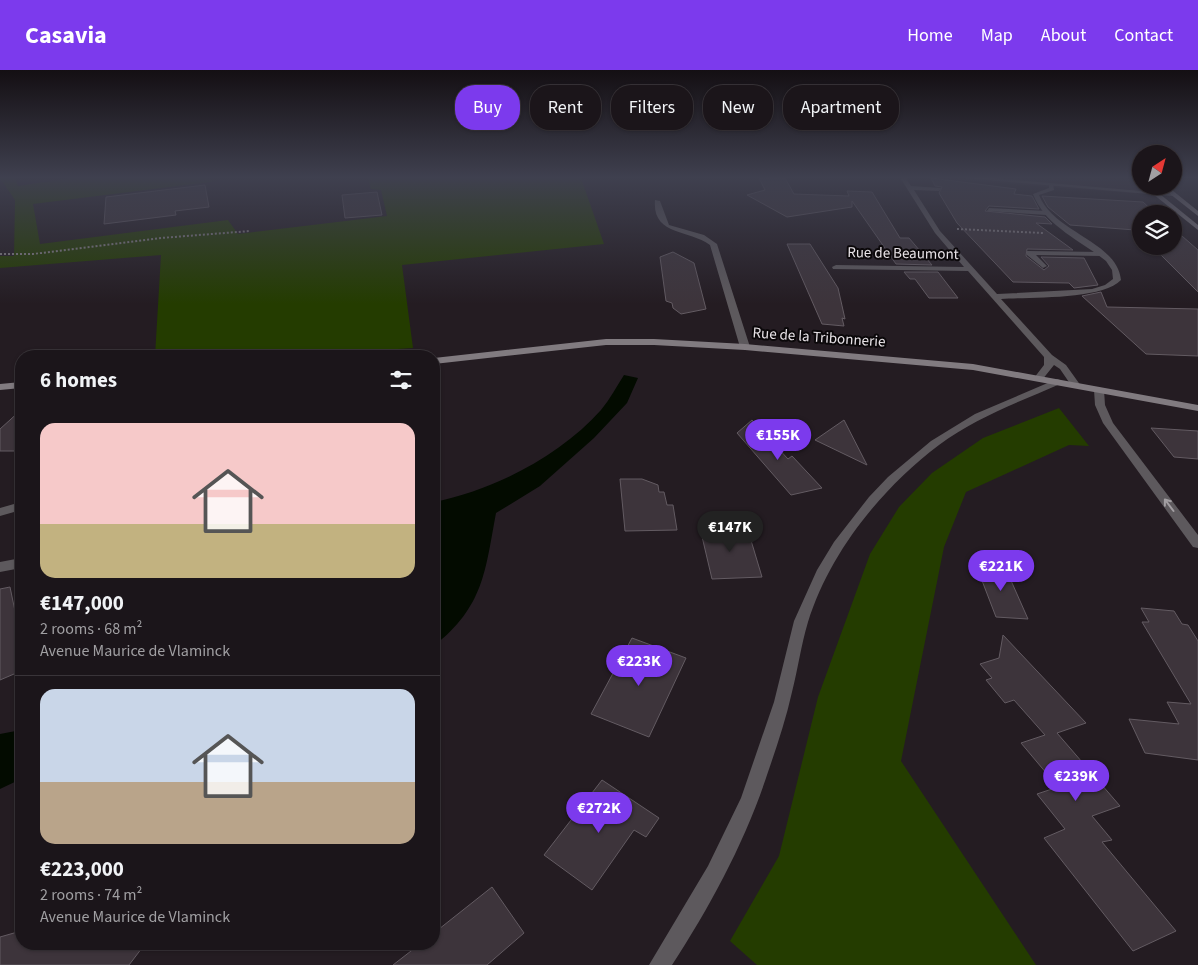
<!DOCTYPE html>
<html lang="en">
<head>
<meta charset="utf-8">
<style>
  body { margin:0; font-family:"Source Sans 3",sans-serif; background:#282227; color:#f1f3f6; height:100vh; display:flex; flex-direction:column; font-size:19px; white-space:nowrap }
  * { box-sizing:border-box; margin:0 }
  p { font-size:16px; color:#a09fa2 }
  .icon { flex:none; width:28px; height:28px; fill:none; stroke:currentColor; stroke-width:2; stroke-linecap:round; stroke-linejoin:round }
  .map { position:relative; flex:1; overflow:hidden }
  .side { position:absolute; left:15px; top:280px; width:425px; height:600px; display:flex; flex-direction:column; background:#1b151a; border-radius:20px; box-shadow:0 1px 4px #0004,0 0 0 1px #393439 }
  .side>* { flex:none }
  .guide { position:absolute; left:455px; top:15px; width:475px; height:45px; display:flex; gap:10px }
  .needle { width:32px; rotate:36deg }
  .tools { position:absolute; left:1132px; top:75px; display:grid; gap:10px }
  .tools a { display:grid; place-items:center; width:50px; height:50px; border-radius:50%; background:#1b151a; box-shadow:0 1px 4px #0004,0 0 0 1px #393439; font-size:25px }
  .price { position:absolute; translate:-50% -42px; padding:0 11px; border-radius:18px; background:#7c3aed; color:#fff; font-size:16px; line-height:32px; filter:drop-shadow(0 1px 2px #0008) }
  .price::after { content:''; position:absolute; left:50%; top:30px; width:15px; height:11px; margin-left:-8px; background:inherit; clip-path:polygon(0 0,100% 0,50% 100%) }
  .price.active { background:#222; color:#fff }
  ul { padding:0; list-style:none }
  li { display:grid; align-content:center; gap:10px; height:265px; padding:0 25px }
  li+li { border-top:1px solid #393439 }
  li span { display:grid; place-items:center; height:155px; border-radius:15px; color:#555 }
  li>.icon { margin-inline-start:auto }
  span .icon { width:90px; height:90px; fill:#fffc; stroke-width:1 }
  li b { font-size:21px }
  h2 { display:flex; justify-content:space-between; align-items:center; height:60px; padding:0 25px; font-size:21px }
  .pill { padding:0 18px; border-radius:20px; background:#1b151a; box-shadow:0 1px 4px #0004,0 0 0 1px #393439; font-size:18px; line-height:45px }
  .pill.active { background:#7c3aed; color:#fff }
  header { display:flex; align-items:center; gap:30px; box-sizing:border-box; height:70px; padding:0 25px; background:#7c3aed; color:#fff }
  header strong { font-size:24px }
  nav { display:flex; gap:28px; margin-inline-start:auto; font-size:18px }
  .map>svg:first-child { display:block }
  .built { fill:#322630 }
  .green { fill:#243c00 }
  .water { fill:#030b00 }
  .building { fill:#3d343b; stroke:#635b62 }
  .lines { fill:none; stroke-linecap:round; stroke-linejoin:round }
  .path { stroke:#878186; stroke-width:2; stroke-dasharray:2 2; stroke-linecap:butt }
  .lane { fill:#5d595d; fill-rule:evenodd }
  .street { fill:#5d595d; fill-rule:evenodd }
  .secondary { fill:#817b80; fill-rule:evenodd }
  .oneway { stroke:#a29ea2 }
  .labels { text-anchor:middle; stroke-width:4; stroke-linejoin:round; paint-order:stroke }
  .far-street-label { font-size:15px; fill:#e8e3e7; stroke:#0b080a }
</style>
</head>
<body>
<header>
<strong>Casavia</strong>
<nav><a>Home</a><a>Map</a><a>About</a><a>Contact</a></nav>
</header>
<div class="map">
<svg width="1198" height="895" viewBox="0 0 1198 895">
  <rect width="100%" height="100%" fill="#241c22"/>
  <!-- built -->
  <path class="built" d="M937,108H1129L1148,124L1061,118Z"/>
  <!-- green -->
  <path class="green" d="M0,108H15L18,116L72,108H205L217,111L33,134L40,174L228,150L238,164L387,146L381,120L371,119L368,108H581L604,174L402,195L413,278L294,286H155L161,185L0,198V186H14L15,130Z
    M1059,338L1089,376L1069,375L966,422L944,477L901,691L1036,895H757L730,871L779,786L818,627L870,484L899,437L932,403L983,368Z"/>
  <!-- water -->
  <path class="water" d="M624,305L638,308L627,333L594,368L540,416L496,443C485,502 484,536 434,576V432C494,420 560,386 601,340C610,329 617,316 624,305Z
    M21,660V709L0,719V664Z"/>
  <!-- building -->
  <path class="building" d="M759,108H785L794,124L849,126L847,121L872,122L900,168H909L932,195L896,194L852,131V137L787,147L747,125L765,120Z
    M931,108L1016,119L1014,124L1032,126L1039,139L989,136L985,141L1045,147L1052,154L1036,153L1073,180L1027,179L1026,186L1044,200L1049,196L1041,187L1084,188L1098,215L1074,218L1069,213L1013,212L957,153L939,123L942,117L935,116Z
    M205,115L209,137L175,141L176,145L104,154L106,127Z
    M377,122L382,145L345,148L342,125Z
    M1042,126L1143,132L1156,144H1141V166L1135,160L1070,155L1048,137Z
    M1174,159L1198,180V222L1152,176H1174Z
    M787,174H810L838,218L845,249L842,248L844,256L822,254Z
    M673,182L694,193L706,239L681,244L673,238L672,233L666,231L660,187Z
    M904,202H938L958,228H929L915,209H910Z
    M1101,222L1107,237L1198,239V286L1146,284L1082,226Z
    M21,340V381H0V359Z
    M752,350L788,389L792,386L822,418L791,425L737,363Z
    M844,350L867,395L815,370Z
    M1151,358L1198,361V389L1174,387Z
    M620,409H642L658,415L659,422H664L667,435H673L677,460L625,461Z
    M747,457L762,507L712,509L700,458Z
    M976,495L1005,497L1028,549L996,547Z
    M10,517L21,570V601L0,610V519Z
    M1141,538L1174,541L1182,554L1188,555L1198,571V690L1145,683L1129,649L1179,654L1167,632L1191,634L1142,552H1149Z
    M1003,565L1086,653L1057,663L1120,736L1092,746L1112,770L1102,772L1176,861L1133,881L1044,768L1065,759L1037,724L1058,717L1021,673L1045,665L1014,630L1005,633L986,610L992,608L980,594L999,588Z
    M632,568L686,588L649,667L591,644Z
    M602,710L659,748L646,767L634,760L592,820L544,785Z
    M492,817L524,863L487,895H393L420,874H434V863Z
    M21,861V874H145L129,895H0V867Z"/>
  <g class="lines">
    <!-- path -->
    <path class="path" d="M957,159L1043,163
      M0,184H33L161,168L250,161"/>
    <!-- lane -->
    <path class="lane" d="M964,108H993L1175,124L1172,126Z
      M989,138L1047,141L1050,143L1047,145L987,141Z
      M1027,181L1102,182L1106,184L1102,186L1036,185L1047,196L1043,198L1027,185Z"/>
    <!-- street -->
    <path class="street" d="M906,108L911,116L941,118L939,121L914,120L940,161L997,224L1092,219L1105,215L1113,209L1112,200L1106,191C1080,170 1045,156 1033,124L1049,118V114H1053L1054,120L1039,125C1054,163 1117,171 1121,210C1102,230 1030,227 1001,229L1052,285L1066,295L1081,316L1079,318H1073L1060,299L1054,295L1042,310H1036L1034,308L1044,295V287L968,201L833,199L832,197L836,195L964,197L935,163L901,109Z
      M655,130L660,131L669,155L704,165L717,174L750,277L748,279L740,277L710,175C688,159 652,166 655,130Z
      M1057,309L1060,310V314C1019,332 975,348 939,375C881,419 830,482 808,552C801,575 798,599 792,622C786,649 777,676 768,702C746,770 711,835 672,895H649L708,796L741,728L774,632L794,551L817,500L834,472L869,427L888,407L931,371L975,344Z
      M1099,317L1104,320L1105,335L1113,353L1198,465V478L1193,477L1103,353L1095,335L1094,320Z
      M21,432V440L0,446V438Z
      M21,488V498L0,502V492Z"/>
    <!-- secondary -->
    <path class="secondary" d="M1143,116H1150L1198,155V160Z
      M1160,116H1167L1198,141V146Z
      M606,269H654L745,274L973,294L1198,335V341L973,300L745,280L654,275H606L434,294V288Z
      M21,312V318L0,320V314Z"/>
  </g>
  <!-- one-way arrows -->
  <defs><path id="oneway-shaft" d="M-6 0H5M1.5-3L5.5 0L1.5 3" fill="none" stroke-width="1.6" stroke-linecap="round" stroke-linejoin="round" transform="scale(1.25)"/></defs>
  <use class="oneway" href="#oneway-shaft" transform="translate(1169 435) rotate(-127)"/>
  <!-- sky -->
  <linearGradient id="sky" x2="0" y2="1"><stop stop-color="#140f13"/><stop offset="0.46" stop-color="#3f404f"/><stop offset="1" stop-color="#3f404f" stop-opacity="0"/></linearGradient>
  <rect width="1198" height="234" fill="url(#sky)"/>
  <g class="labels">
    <!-- far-street labels -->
    <g class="far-street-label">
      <text transform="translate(903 183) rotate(1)" y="5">Rue de Beaumont</text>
      <text transform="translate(819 267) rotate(4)" y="5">Rue de la Tribonnerie</text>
    </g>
  </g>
</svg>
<div class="tools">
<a><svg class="needle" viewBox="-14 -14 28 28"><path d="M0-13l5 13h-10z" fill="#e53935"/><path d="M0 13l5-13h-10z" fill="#a09fa2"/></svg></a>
<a><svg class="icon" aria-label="layers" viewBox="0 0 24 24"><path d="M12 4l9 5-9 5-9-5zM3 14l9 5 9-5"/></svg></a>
</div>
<b class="price" style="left:778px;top:391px">€155K</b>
<b class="price active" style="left:730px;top:483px">€147K</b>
<b class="price" style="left:1001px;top:522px">€221K</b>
<b class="price" style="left:639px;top:617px">€223K</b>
<b class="price" style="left:1076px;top:732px">€239K</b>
<b class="price" style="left:599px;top:764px">€272K</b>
<div class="guide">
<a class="pill active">Buy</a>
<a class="pill">Rent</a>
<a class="pill">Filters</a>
<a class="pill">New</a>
<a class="pill">Apartment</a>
</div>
<section class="side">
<h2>6 homes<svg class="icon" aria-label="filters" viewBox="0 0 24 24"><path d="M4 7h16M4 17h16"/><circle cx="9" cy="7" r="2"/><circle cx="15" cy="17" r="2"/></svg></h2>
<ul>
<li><span style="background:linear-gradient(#f6c9c9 65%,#c2b280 0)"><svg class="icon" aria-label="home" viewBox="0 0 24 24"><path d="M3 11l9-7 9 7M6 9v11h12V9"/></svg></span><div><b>€147,000</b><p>2 rooms · 68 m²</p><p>Avenue Maurice de Vlaminck</p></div></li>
<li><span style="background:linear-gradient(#c9d6e8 60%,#b9a48a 0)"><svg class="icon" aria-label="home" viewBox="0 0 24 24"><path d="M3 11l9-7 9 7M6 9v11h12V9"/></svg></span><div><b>€223,000</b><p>2 rooms · 74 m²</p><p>Avenue Maurice de Vlaminck</p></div></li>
</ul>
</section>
</div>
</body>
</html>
